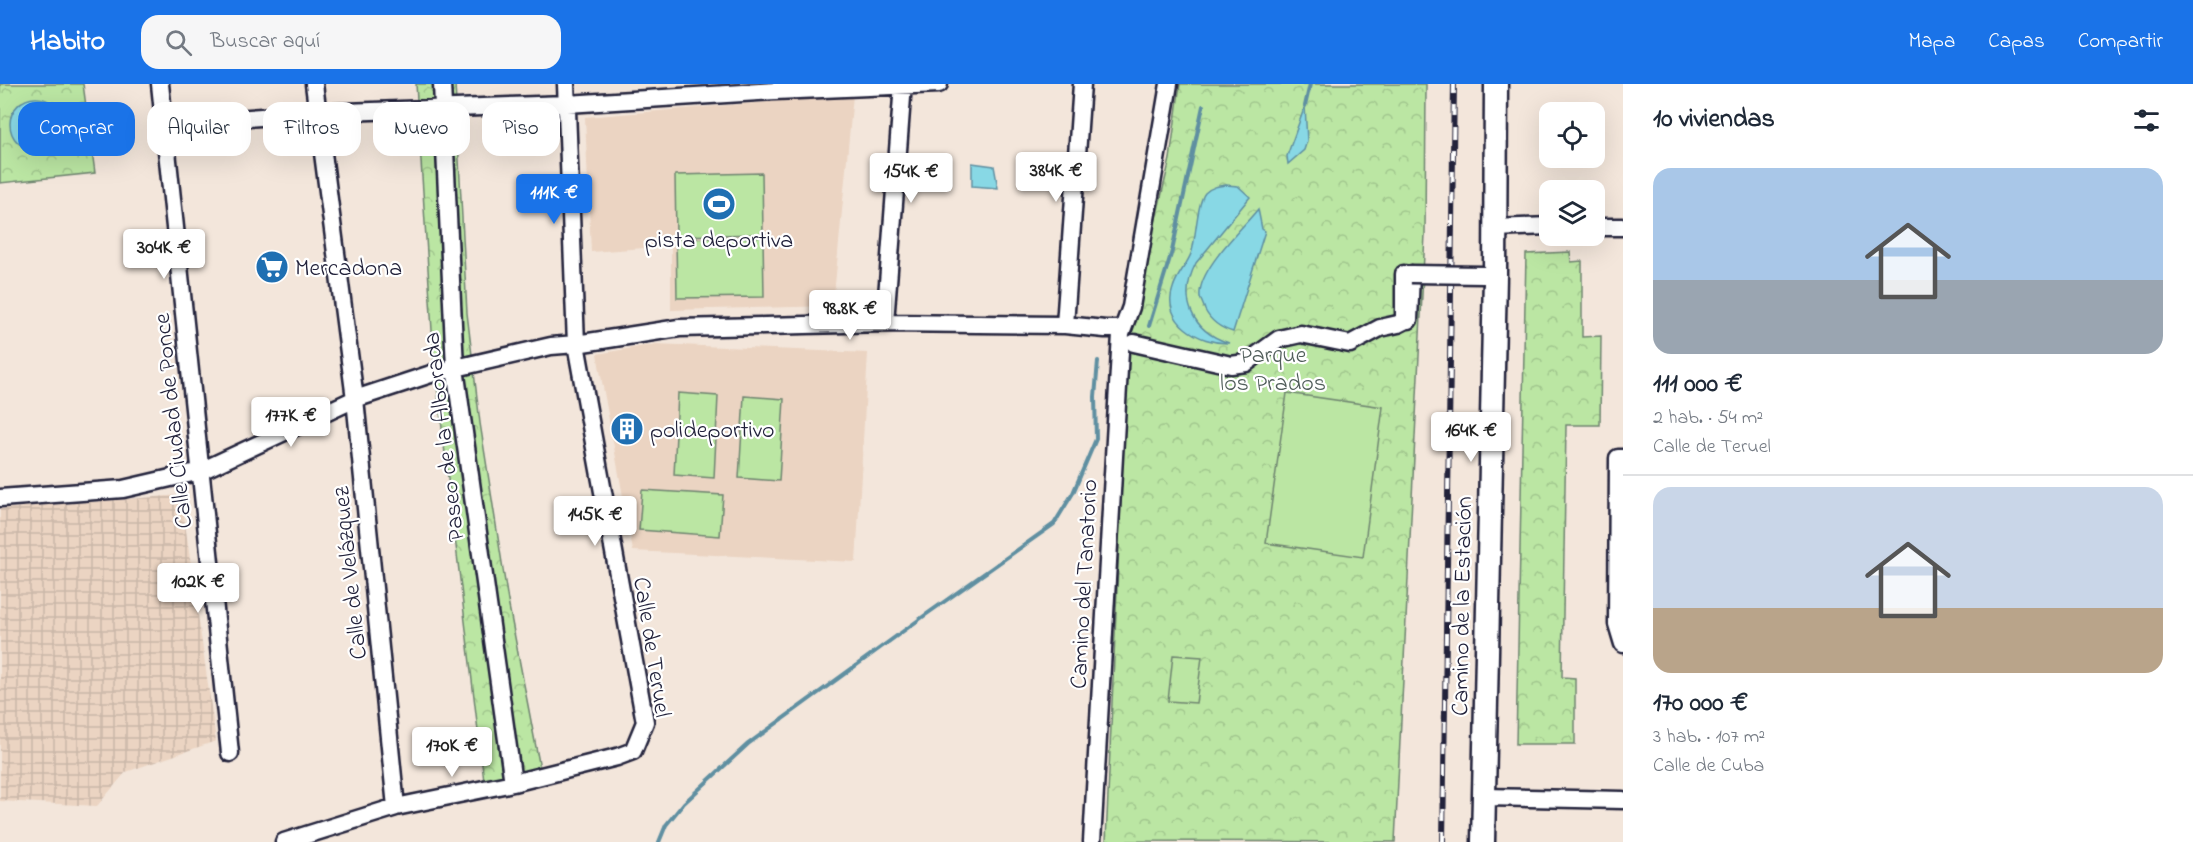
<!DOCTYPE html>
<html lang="es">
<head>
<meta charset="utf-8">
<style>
  body { margin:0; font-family:"Indie Flower",sans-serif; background:#f6f6f7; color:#1f2937; height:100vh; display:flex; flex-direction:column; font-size:22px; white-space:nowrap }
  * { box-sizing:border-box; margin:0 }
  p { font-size:20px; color:#747a83 }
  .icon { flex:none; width:33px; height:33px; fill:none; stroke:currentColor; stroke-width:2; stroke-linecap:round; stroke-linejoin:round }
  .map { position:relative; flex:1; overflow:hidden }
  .details { display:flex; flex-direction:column; background:#fff; width:570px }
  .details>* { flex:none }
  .guide { position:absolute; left:18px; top:18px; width:570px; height:54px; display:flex; gap:12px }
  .controls { position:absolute; left:1539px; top:18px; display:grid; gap:12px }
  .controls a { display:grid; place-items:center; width:66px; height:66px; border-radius:12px; background:#fff; box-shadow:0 6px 24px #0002; font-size:30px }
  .price { position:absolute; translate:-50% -51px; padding:0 14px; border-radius:6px; background:#fff; color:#222; font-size:20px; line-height:39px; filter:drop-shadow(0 2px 3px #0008) }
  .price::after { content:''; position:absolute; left:50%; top:36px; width:18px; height:14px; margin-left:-9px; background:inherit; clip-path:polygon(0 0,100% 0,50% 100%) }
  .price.selected { background:#1a73e8; color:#fff }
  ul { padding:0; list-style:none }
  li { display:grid; align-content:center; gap:12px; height:318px; padding:0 30px }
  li+li { border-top:2px solid #e0e1e3 }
  li span { display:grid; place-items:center; height:186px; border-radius:18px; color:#555 }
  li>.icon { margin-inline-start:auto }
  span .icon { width:108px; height:108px; fill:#fffc; stroke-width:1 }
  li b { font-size:26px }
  h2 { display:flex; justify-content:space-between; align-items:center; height:72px; padding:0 30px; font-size:26px }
  .pill { padding:0 21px; border-radius:18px; background:#fff; box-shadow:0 6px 24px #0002; font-size:21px; line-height:54px }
  .pill.selected { background:#1a73e8; color:#fff }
  header { display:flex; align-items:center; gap:36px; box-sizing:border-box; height:84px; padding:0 30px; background:#1a73e8; color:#fff }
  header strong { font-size:28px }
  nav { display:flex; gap:33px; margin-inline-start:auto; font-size:21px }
  .search { width:420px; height:54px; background:#f6f6f7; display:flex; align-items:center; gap:15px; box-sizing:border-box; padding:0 21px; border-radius:18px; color:#747a83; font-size:22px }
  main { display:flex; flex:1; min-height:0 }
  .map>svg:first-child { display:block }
  .built { fill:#ebd4c2 }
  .industrial { fill:url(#industrial-grid) }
  .forest { fill:url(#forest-crowns); stroke:#6e846f; stroke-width:1.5 }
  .pitch { fill:#bbe6a3; stroke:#6e846f; stroke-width:1.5 }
  .water { fill:#88d8e5; stroke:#5f8fa1; stroke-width:1.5 }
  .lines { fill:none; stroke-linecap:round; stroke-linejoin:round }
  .stream { stroke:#5f8fa1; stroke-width:4 }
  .street-casing { stroke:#22223b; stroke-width:21 }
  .secondary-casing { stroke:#22223b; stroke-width:27 }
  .street { stroke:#fff; stroke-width:16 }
  .secondary { stroke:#fff; stroke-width:22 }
  .rail-casing { stroke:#22223b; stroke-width:6 }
  .rail { stroke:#fff; stroke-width:4; stroke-dasharray:11; stroke-linecap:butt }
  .street-bridge-casing { stroke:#22223b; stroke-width:21; stroke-linecap:butt }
  .street-bridge { stroke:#fff; stroke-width:16 }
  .labels { text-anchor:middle; stroke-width:4.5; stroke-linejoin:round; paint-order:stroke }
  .poi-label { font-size:24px; fill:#22223b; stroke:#fff; text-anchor:start }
  .park-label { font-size:24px; fill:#505d5a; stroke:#fff }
  .street-label { font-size:24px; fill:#22223b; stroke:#fff }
</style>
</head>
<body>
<header>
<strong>Habito</strong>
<div class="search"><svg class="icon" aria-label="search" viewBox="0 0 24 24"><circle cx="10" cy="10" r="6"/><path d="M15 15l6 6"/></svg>Buscar aquí</div>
<nav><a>Mapa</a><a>Capas</a><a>Compartir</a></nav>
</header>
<main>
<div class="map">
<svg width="1623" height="758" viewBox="0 0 1623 758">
  <defs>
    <pattern id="industrial-grid" width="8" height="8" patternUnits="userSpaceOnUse" patternTransform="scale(1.5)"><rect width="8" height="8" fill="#ebd4c2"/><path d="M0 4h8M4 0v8" fill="none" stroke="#c9b6a8"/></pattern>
    <pattern id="forest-crowns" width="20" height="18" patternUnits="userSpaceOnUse" patternTransform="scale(1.5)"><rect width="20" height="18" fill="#bbe6a3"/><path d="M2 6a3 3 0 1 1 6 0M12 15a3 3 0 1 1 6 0" fill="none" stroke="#a0c58d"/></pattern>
  </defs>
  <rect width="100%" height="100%" fill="#f3e6db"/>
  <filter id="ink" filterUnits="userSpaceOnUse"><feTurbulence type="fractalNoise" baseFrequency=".0167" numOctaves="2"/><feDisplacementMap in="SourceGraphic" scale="12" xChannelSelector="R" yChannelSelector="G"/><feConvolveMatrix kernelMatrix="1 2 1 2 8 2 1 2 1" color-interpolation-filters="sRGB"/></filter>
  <g filter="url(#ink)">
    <!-- built -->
    <path class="built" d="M853,11L833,222L671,226V162L591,168L585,33Z
      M656,260L868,269L856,478L633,467L597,270Z"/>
    <!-- industrial -->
    <path class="industrial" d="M181,411L216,657L126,688L97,722L0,717V425Z"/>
    <!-- forest -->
    <path class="forest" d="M0,0H83L95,89L0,99Z
      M416,0H455L467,229L480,339L508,517L540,684L484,697L434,277Z
      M1180,0H1426L1425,150L1395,758L1106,757L1128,253L1170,75Z
      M1570,168L1571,178L1582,177V253L1601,252L1600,341H1566L1562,593L1575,594V660H1516L1526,170Z"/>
    <!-- pitch -->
    <path class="pitch" d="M762,89L763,150L676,152L675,91Z
      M763,153L764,213L677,214L676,155Z
      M678,309L718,312L714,394L674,391Z
      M1287,309L1383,323L1363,473L1266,459Z
      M744,312L784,315L779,397L739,394Z
      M642,406L723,411L720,452L639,446Z
      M1173,571L1202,573L1196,619L1168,617Z"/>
    <!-- water -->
    <path class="water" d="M10 40a26 26 0 1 1 52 0a26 26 0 1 1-52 0Z
      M1305,22L1307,57L1304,66L1288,80L1287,72Z
      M972,79L994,82L998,104L972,102Z
      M1226,101L1238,102L1250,113L1196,179C1178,214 1191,247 1229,259C1199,260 1161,237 1173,204C1177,190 1188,180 1192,167C1196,153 1197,119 1205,109C1211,103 1218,102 1226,101Z
      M1258,125L1262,145L1265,147L1233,248C1220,244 1211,238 1205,226C1204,222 1201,217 1200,213C1197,186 1242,145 1258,125Z"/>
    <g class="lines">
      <!-- stream -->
      <path class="stream" d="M1305,22L1310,0
        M1149,242L1172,167L1203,22
        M659,758L666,741L684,719L748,660L924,532L1054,440L1073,409L1096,355L1095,313L1098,277"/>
      <!-- street casing -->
      <g class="street-casing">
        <path id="street" d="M160,0L230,669
          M314,0L355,315L396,723
          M442,0L455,284L513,699
          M165,40L317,29L567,20L775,7L939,0
          M1594,143H1623
          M1494,144L1550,142
          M885,239L903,0
          M1065,241L1082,0
          M1134,259L1231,281L1246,279L1279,255L1301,250L1350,260L1380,244L1398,240L1404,237V190L1407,191L1406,236H1409L1411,190
          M1623,374H1618L1617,540L1623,560
          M0,414L123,405L201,387L355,315L434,289L551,262L576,260L679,244L885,239L1065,241L1105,245H1121
          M1484,713L1623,716
          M284,758L396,723L513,699L617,673L633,667L645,638L576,260L566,0
          M1092,758L1121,250L1131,223L1169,0"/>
      </g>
      <!-- secondary casing -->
      <g class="secondary-casing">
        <path id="secondary" d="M1483,758L1495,191L1496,0"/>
      </g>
      <!-- street -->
      <use href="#street" class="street"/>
      <!-- secondary -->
      <use href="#secondary" class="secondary"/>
      <!-- rail casing -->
      <g class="rail-casing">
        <path id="rail" d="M1443,758L1454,0"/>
      </g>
      <!-- rail -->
      <use href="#rail" class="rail"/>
      <!-- street-bridge casing -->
      <g class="street-bridge-casing">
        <path id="street-bridge" d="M1411,190L1484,191"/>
      </g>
      <!-- street-bridge -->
      <use href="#street-bridge" class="street-bridge"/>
    </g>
  </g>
  <!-- icons -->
  <defs>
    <g id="stadium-disc" transform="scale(1.725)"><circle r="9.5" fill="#1f6fb2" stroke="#fff"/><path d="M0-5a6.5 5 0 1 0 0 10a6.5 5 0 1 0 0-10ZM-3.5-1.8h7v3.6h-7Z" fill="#fff"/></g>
    <g id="supermarket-disc" transform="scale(1.725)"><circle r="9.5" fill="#1f6fb2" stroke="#fff"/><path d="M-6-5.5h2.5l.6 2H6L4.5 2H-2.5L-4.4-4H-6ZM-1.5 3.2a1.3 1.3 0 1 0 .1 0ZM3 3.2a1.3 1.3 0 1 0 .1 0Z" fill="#fff"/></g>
    <g id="building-disc" transform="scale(1.725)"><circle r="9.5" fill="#1f6fb2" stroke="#fff"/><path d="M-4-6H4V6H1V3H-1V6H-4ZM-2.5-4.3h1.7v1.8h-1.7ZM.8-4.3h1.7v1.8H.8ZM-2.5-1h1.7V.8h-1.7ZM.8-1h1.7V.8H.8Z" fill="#fff"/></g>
  </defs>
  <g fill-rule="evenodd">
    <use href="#stadium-disc" x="719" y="120"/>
    <use href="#supermarket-disc" x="272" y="183"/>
    <use href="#building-disc" x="627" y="345"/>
  </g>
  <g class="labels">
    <!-- poi labels -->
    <g class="poi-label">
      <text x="719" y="163" text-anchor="middle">pista deportiva</text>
      <text x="295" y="191">Mercadona</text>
      <text x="650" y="353">polideportivo</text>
    </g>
    <!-- park labels -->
    <g class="park-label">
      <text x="1273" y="278">Parque<tspan x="1273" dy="28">los Prados</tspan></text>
    </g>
    <!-- street labels -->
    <g class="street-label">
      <text transform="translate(172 337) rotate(-96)" y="8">Calle Ciudad de Ponce</text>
      <text transform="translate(443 353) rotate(-97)" y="8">Paseo de la Alborada</text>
      <text transform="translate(349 489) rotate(-96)" y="8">Calle de Velázquez</text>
      <text transform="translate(1083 500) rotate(-87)" y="8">Camino del Tanatorio</text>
      <text transform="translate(1461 522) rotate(-89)" y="8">Camino de la Estación</text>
      <text transform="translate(653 563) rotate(81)" y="8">Calle de Teruel</text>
    </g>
  </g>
</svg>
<div class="controls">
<a><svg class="icon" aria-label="locate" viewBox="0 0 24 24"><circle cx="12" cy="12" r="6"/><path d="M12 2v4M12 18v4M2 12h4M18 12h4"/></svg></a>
<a><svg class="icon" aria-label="layers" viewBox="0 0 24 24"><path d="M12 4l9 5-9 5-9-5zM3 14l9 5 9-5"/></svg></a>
</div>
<b class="price" style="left:1056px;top:119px">384K €</b>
<b class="price" style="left:911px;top:120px">154K €</b>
<b class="price selected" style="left:554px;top:141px">111K €</b>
<b class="price" style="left:164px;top:196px">304K €</b>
<b class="price" style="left:850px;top:257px">98.8K €</b>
<b class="price" style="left:291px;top:364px">177K €</b>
<b class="price" style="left:1471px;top:379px">164K €</b>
<b class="price" style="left:595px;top:463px">145K €</b>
<b class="price" style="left:198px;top:530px">102K €</b>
<b class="price" style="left:452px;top:694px">170K €</b>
<div class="guide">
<a class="pill selected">Comprar</a>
<a class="pill">Alquilar</a>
<a class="pill">Filtros</a>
<a class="pill">Nuevo</a>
<a class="pill">Piso</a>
</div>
</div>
<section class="details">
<h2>10 viviendas<svg class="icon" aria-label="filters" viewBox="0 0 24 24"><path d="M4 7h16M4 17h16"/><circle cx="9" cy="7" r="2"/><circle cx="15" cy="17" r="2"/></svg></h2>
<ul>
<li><span style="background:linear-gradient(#a9c7e8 60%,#9aa5b1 0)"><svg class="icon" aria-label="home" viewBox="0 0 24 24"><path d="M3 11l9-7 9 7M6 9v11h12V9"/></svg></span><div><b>111 000 €</b><p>2 hab. · 54 m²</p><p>Calle de Teruel</p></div></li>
<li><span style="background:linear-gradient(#c9d6e8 65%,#b9a48a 0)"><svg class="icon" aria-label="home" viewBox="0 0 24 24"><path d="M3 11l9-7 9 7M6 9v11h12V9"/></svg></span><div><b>170 000 €</b><p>3 hab. · 107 m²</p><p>Calle de Cuba</p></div></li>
</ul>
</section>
</main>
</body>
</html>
